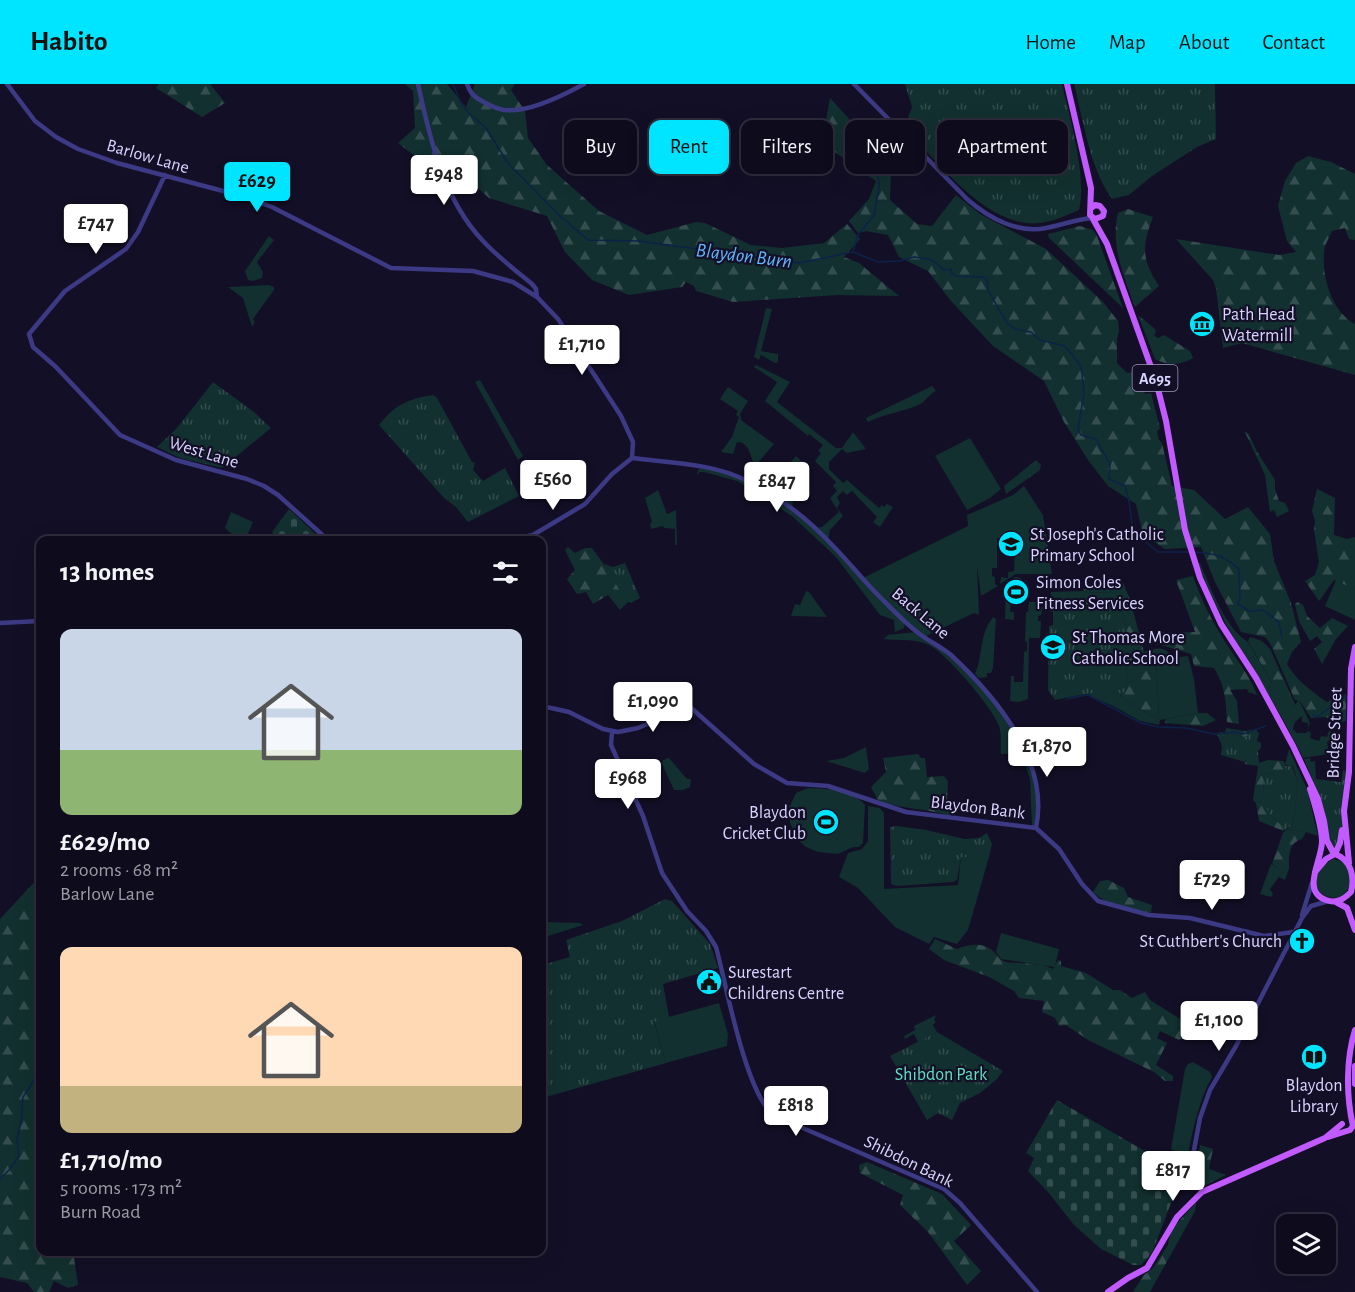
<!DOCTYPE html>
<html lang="en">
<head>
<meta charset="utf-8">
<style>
  body { margin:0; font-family:"Alegreya Sans",sans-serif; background:#171425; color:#f1f3f6; height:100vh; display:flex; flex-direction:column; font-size:22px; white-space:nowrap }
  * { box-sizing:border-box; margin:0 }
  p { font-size:20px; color:#9b9ba3 }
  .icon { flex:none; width:33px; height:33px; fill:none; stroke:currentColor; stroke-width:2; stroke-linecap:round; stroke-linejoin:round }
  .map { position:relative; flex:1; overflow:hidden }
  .sheet { position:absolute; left:36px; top:452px; width:510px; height:720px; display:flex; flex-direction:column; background:#0e0b1c; border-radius:12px; box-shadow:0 6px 24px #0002,0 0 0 2px #2e2b3b }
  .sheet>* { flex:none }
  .top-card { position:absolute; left:564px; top:36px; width:570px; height:54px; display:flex; gap:12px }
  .buttons { position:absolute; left:1276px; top:1130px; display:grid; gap:12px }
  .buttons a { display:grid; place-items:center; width:60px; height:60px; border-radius:12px; background:#0e0b1c; box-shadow:0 6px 24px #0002,0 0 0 2px #2e2b3b; font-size:30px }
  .price { position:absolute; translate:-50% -51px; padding:0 14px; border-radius:6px; background:#fff; color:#222; font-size:20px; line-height:39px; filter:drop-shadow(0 2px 3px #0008) }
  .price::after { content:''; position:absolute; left:50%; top:36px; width:18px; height:14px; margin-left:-9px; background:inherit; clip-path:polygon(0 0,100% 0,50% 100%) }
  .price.on { background:#00e5ff; color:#111 }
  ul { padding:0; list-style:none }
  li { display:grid; align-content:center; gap:12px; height:318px; padding:0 24px }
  li span { display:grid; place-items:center; height:186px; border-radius:12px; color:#555 }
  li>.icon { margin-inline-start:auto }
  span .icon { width:108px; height:108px; fill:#fffc; stroke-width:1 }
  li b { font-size:26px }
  h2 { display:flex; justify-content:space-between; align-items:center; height:72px; padding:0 24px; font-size:26px }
  .tag { padding:0 21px; border-radius:12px; background:#0e0b1c; box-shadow:0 6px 24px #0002,0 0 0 2px #2e2b3b; font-size:21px; line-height:54px }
  .tag.on { background:#00e5ff; color:#111 }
  header { display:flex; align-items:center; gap:36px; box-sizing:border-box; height:84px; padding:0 30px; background:#00e5ff; color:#111 }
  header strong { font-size:28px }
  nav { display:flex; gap:33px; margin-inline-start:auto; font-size:21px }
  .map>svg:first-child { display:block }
  .green { fill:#12302f }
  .forest { fill:url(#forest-firs) }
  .cemetery { fill:url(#cemetery-stones) }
  .park { fill:url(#park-tufts) }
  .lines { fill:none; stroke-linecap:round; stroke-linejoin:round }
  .stream { stroke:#0c2248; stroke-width:1.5 }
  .minor { stroke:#3d3a85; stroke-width:4.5 }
  .major { stroke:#c25bff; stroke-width:6 }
  .labels { text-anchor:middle; stroke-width:4.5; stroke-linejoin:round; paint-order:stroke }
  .shield { fill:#130f26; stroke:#9e99be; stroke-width:1.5 }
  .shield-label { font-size:16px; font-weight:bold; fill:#d9d4ff }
  .street-label { font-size:18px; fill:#d9d4ff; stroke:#130f26 }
  .poi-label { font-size:18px; fill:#d9d4ff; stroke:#130f26; text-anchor:start }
  .park-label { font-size:18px; fill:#5fe0c0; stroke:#130f26 }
  .water-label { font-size:20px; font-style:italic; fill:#62b6ff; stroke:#130f26 }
</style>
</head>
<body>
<header>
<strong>Habito</strong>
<nav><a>Home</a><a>Map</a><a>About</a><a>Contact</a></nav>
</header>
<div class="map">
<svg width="1355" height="1208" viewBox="0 0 1355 1208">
  <defs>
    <pattern id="forest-firs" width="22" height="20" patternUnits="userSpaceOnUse" patternTransform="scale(1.5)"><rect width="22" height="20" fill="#12302f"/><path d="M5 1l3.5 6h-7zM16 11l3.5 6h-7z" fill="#344d4e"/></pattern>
    <pattern id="cemetery-stones" width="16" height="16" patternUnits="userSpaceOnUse" patternTransform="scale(1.5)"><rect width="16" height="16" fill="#12302f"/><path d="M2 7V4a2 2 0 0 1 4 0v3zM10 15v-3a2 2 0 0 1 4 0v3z" fill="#344d4e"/></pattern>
    <pattern id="park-tufts" width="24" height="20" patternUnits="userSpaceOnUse" patternTransform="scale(1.5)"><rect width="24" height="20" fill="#12302f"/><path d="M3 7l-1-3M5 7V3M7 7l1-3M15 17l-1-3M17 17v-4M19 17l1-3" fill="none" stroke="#344d4e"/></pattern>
  </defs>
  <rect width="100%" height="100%" fill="#130f26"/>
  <!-- green -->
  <path class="green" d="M269,152L274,156L257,178L263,188L262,194L253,197L248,196L245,187Z
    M269,201L274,203V206L253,235L255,238L252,243L243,214L228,203Z
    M766,224L772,225L761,267L778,270V278L775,279L761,271L759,276L754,273Z
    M756,281L790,298L777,318L836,364H842L853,348L866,365L847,369L842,365L829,378V385L843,399L847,396L879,424L882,421L884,423L887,420L893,423L880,443L873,438L877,433L852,407L847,411L843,407L837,413L840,419L837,424L843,432L830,446L828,456L861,495L968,442L967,431L1013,411L1024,402L1043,431L1052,490H1016L1000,500L1001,493L1008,494V488L1014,487L1015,459L1009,458V454H997V484H992V492L995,493V500L998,502L981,512L977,481L979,531L974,529L924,553C968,581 1021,642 1036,693C1040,709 1038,727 1036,744L1032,742L1030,695L1021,669L1001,670C1000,661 1002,650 999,642C993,624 946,569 929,561C914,554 899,557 883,555L888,551L915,548L905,538L904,544L895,548L894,536L880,531L836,473L792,432L737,397L704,388H700L697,391L698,386L702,383L728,389L773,412L779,405L785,409L797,396L786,383L796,372L805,380L798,387L799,396L803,400L794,410L792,426L814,444L822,443L839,428L830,414L837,407L833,402L836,398L815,377L821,369L818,367L823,361L809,350L808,352L765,317L777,298L754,283Z
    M480,296L523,372L518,376L475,298Z
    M932,302L936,307C930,310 927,315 922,319C911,326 883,330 868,338L866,334Z
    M728,303L748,317L740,330L741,336L774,360L756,381V384C750,376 751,358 737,358L733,370L721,368L732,353L739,333L736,331L738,327L720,315Z
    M970,354L1001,405L990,414L967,426L935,372Z
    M658,406L667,430L676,426L677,461H675V445L664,444L663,442L651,445L650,440L652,438L645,414Z
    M231,428L253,438L247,452L242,451L235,453L225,444Z
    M1198,479H1200C1211,504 1225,544 1248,558L1289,627L1299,616L1300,618L1310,639L1308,644V639L1302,638V632L1295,638L1293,645L1297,649H1306L1308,647L1311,649L1310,654L1319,657L1321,652L1327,653L1329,646L1336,654L1327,658L1329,670L1303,674C1272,608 1223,549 1198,479Z
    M1016,493L1021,494V517H1011L1010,528H1014V536L1005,535L1006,498Z
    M1336,496L1355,505V536L1325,522Z
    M806,507L809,508L827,533L791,532L795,520L800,521Z
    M1029,518H1036V523H1043L1041,531L1038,532V537H1041L1040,554H1029L1028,615L1019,618L1010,617L1011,592H1014V598H1023L1024,568L1027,567V558L1025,557L1026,528H1028Z
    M993,533L996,535L993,584L991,589H987V593L979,594L975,590C984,568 978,553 993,533Z
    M1188,572L1194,595L1198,629L1160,636L1159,641L1140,637L1113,622L1088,611L1055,619L1090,609H1121L1122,614L1159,636L1156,576Z
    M866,663L869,685L865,689L826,677L844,674Z
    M1289,665L1307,705L1318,752L1306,748L1287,745L1293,740L1298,699L1293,682L1285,681Z
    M669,674L687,695H691L690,703L683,706H674L662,680L663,676Z
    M808,704C827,705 852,705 865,721L863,759L859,763H853L838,770L818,768L806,763L798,756L790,739L789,724L796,709Z
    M868,722L880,724L884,729V805L958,801L961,773H989L968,846L957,860L934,853L929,860L895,843L858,804L839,793L848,769L862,765L868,757Z
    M1334,775L1343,778L1348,783C1349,789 1351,796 1349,802C1343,824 1305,813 1319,787C1323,781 1328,777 1334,775Z
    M1271,780L1280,785H1289L1285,796L1279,793L1270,805L1273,810L1271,813L1260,810Z
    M542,838L580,839L583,841L542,854Z
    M1001,849L1059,865L1055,882L1054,883L1001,875L996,868Z
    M719,919L728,950L727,962L666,979L654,937Z
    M936,931L934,936L936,938L933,941L937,948L918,958L914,950L905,955L904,952L915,946L914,942Z
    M1193,978L1210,988L1212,993C1198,1018 1193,1047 1187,1075L1171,1065L1185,985L1188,980Z"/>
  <!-- forest -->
  <path class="forest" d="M159,0H210L225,19L202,33L156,4Z
    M405,0H447L466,23L475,0H515L511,6L525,27L528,54L547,81L599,127L647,151L696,138L705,139L751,161L782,164L824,159L847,140L860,155L844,173L859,179L899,212L837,211L733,218L696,207L694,202L686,198L682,203L629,211L592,196L565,168L547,132L489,114L459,87H434L398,59L415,44L413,7Z
    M830,14L861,48L891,88L890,116L917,140L932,142L956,111L980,130L1046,165L1103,218L1118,237L1119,247L1117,255V279L1127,289L1145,286L1148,299L1143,301L1145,310L1151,309L1160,344L1157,348L1159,356L1162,359L1172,402L1194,406L1225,435L1248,423L1270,450L1274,477L1291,519L1301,558L1292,568L1287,580C1296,596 1312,608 1327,618L1346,610V637L1342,638L1325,633L1311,634L1300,617L1295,616L1270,559L1265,553L1241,548L1215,498L1201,463L1165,465L1143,451L1136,420L1108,402L1088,376L1064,338L1044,297L993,262L951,217L928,187L899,173L888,151L866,147L858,149L849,137L869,115L876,97L822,59Z
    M1308,72L1331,78L1355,90V156L1349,155L1345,144L1332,147C1329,154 1324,162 1324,169C1322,194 1332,228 1355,240V291L1242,259L1223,264L1216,204L1213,196L1176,155L1279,171L1296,168L1287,157L1278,122L1285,97L1296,79Z
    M1128,125L1153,133C1142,162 1141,175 1159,202L1135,223C1124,193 1110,160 1118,129Z
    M1080,142L1093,146L1097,152L1123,224L1049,154L1048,150Z
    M1138,231L1155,245L1156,248L1154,251L1158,254L1164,251L1190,267L1193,274C1182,281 1166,282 1155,275Z
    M1245,348L1249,350L1256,366L1275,396V405L1279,417L1285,419L1289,427L1277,433L1274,426L1270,428L1265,391Z
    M1036,376L1041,381L1040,386L1006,410L1004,402Z
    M1317,405L1335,414L1334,451L1347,455L1355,453V505L1334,496L1319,517L1305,497L1315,491L1319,478L1314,446L1315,437L1312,427Z
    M568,463L575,469L585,464H592L608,486L628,518L620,526L608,511L593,520L586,508L577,510L567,495L575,486L565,466Z
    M1193,492C1200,512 1209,532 1221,551C1233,572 1249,589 1257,611L1248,608L1247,605L1230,606L1237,617L1239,640L1227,638C1226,618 1225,601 1214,584L1194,582L1191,570L1151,558L1149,549L1195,548L1176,496Z
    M1123,499L1130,515L1144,568C1154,566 1160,561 1169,569L1167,574L1156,577L1159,636L1122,614L1121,609L1127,606L1126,540L1116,508L1085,509L1083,505Z
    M1298,518L1303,521L1307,532L1320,544L1332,534L1348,542L1336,555L1322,580L1314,565L1322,558L1317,552L1310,557L1299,537L1295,520Z
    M1250,553L1262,557L1270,565L1295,620L1289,628L1248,557Z
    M1198,629H1207L1216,636L1203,642L1165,639L1166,635Z
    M1226,644L1245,647L1256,645L1259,650L1257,657L1261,659V663L1258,667L1259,679L1268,676L1284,677L1286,685L1276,689L1264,690C1263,711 1263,730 1282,741L1281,746L1259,737L1256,719L1253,716L1258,682L1245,680L1251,651L1244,653L1225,649Z
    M918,670L921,674H925L927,693L944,692L948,697L947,716L951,725L950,732C927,724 901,726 878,716L871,703L886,688L883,674Z
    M1287,745L1306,748L1302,755C1288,759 1289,772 1289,785H1280L1272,780L1283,749Z
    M40,792V1167H73L78,1201L68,1204L54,1197L49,1208H34L27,1199L0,1193V835Z
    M1108,796L1124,804L1128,813L1152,821L1151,829C1132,825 1107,822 1093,808L1100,797Z
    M935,855L957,865C969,860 983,858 993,867C998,871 998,875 1004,877C1010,880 1015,878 1022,879C1030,879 1034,882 1041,880L1053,885L1058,876L1061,877V882L1086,889L1113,906H1120L1132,914L1145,908L1150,916L1193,943L1195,948L1179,956L1160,947L1157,954L1167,959L1156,981L1173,992V997H1165L1154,988L1088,956L1066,941L1059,942L1055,934L1042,928L1044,917L1019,914L1014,907L989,893L944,876L929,865Z
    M1200,1061L1213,1065L1209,1085L1226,1091L1206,1101L1196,1087Z
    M867,1078L942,1110L971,1141L954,1157L981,1187L967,1201L928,1148L900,1121L903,1111L860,1089L859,1081Z
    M1196,1119L1195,1127L1150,1208H1133L1144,1191L1153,1184L1168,1161L1171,1146Z"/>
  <!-- cemetery -->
  <path class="cemetery" d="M289,425L322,456H278L272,448Z
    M1057,1016L1167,1080L1157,1103L1174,1111L1152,1169L1141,1181H1133L1101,1165L1074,1141L1048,1108L1028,1087L1034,1074L1026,1069Z"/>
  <!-- park -->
  <path class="park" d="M905,0H1062C1070,34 1087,93 1079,126C1067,131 1053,138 1039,139C986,144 939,78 904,44L912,23Z
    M1074,0H1215L1216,55L1197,63L1152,92L1129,111L1112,115C1089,82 1084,39 1074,0Z
    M213,298L254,328L271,344L222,384L180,374L157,363L177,344Z
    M433,311L437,314L472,378L475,379L473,386L483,397L505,384L519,412L468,438L456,423L444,414L379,341C395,321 407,315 433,311Z
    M625,479L640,514L631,519L626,517L604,480L613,483Z
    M1084,507L1085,509L1116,508L1126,540L1127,607L1121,609H1090L1055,616L1048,606L1049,542L1053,541V528L1050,527L1051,508Z
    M1220,648L1244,653L1251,650L1253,673L1246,675L1245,678L1221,671L1222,662L1217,650Z
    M1310,674L1311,678L1315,677L1316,695L1341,698L1343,686L1349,687L1340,759L1335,771L1329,766L1324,725L1304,675Z
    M1285,682H1292L1298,699L1293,740L1283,747L1281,746L1282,741C1262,729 1263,711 1264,690L1276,689L1286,685Z
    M897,742L926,746L965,755L979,754L987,749L992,760L989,773H961L957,796L953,798L897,802L891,800L890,743Z
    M665,815L672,817L710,860L718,884L663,900L669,933L654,938L666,979L542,1014V881L570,873L566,856L622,837Z
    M937,948L1003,987L997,995L980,1009L960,1019L952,1036L938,1029L927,1036L890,972Z"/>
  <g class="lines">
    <!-- stream -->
    <path class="stream" d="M453,0L460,17L468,28L486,44L508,79L559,131L588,156L639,157L799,179L853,168L878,178L899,177L914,173L929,175L935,178L944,186L951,185L952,190L956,192L983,193L987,195L988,206L1007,239L1015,245L1031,248L1040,256L1065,262L1081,282L1084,308L1078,346L1081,351L1096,355L1110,380L1109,395L1125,402L1129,416L1132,441L1141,454L1158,468H1190
      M853,168L858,151L875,130C874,115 884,103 876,88
      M1194,468C1214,469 1225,472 1239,485L1240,513L1238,520L1249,527L1263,526L1279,538L1282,554
      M1067,614L1088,611L1141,639L1158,643L1186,644L1214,650L1235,648L1243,650L1266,642
      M1313,631L1317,633L1344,613H1347
      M0,1095L9,1086L19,1072L17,1054L21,1039L23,1013L40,987"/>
    <!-- minor -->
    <path class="minor" d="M7,0L35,37L56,53L78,65L117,79L242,112L272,123L391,184L473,187L513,198L537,213
      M418,0C430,55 443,115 483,157C498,173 515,186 532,200L536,205L537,213L558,235L621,332L633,358L632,374
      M467,0C470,9 474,13 482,17C489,21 496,25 504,26C527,29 564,11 584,0
      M854,0L968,116C989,134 1018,150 1046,144C1062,141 1076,135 1093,134
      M165,91L138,148L126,165L65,207L29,250L33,263L56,283L120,351L176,376L247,395L264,402L278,411L328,456
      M509,456L533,451L585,420L612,390L632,374C669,379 713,379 747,397C779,412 810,437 834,463C849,478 862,495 877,510C890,523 903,537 917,548C928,557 940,562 951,571C997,614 1050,677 1036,744
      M0,539L40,537
      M542,622L569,628L603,645L618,648L638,644L689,622L754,680L787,699L828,702L906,728L1036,744L1059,765L1082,800L1098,817L1149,831L1190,834L1264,852L1293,848
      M612,648L611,661L643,732L662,789L687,827L706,847L716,863C726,899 746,1013 775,1032L944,1105L960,1119L1037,1208
      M1302,831L1312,799
      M1202,1108L1192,1091L1191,1082L1200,1034L1210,1006L1236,962L1302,834L1311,822L1329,817"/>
    <!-- major -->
    <path class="major" d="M1067,0L1091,104L1090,131L1095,135L1103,132L1104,127L1100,122L1095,121L1091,124
      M1093,135L1107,160L1156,297L1166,337L1185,446L1200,494L1221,540L1256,594L1293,662L1318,715L1324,737L1327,757L1334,770
      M1310,705C1315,722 1321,739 1322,756C1323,775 1300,807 1326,816C1337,820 1344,815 1351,808C1355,792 1351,776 1335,770L1326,775L1315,788
      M1335,770L1340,759L1342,746
      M1349,779L1344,727L1349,688L1351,585L1355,563
      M1336,818L1347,824L1355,846
      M1355,982V1000
      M1328,1053L1350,1046L1353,1042C1346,1012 1346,975 1355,946
      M1108,1208L1128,1194L1147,1184L1177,1133L1202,1108L1325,1054L1342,1040"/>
  </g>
  <!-- icons -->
  <defs>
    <g id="museum-disc" transform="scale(1.35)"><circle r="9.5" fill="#00e5ff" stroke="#130f26"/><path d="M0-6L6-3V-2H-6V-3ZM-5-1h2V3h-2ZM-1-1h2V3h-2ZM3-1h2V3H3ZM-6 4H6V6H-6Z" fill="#111"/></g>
    <g id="school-disc" transform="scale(1.35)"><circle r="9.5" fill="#00e5ff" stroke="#130f26"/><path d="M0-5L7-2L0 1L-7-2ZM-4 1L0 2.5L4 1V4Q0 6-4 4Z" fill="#111"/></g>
    <g id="stadium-disc" transform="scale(1.35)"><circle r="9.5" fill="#00e5ff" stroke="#130f26"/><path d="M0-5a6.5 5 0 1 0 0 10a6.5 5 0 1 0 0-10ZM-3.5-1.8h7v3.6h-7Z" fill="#111"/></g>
    <g id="church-disc" transform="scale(1.35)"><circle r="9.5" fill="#00e5ff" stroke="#130f26"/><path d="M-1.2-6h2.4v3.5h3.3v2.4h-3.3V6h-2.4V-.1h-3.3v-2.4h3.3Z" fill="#111"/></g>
    <g id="civic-disc" transform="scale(1.35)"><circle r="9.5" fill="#00e5ff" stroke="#130f26"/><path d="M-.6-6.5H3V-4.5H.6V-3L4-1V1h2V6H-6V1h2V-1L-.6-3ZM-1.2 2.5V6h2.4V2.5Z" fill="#111"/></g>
    <g id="library-disc" transform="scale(1.35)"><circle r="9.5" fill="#00e5ff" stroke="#130f26"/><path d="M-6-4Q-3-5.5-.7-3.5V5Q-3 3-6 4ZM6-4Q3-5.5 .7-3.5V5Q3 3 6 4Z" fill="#111"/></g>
  </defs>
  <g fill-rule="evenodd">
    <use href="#museum-disc" x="1202" y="240"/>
    <use href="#school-disc" x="1011" y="460"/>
    <use href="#stadium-disc" x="1016" y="508"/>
    <use href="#school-disc" x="1053" y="563"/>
    <use href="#stadium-disc" x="826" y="738"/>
    <use href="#church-disc" x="1302" y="857"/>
    <use href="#civic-disc" x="709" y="898"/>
    <use href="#library-disc" x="1314" y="973"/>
  </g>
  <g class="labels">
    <!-- shield labels -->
    <rect class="shield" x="1132.5" y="281" width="45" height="26" rx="4.5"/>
    <g class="shield-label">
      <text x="1155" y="300">A695</text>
    </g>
    <!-- street labels -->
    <g class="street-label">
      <text transform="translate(148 72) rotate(16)" y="6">Barlow Lane</text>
      <text transform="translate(204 368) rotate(17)" y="6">West Lane</text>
      <text transform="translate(921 529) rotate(40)" y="6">Back Lane</text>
      <text transform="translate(1334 649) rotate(-88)" y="6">Bridge Street</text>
      <text transform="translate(978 723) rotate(7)" y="6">Blaydon Bank</text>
      <text transform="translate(909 1077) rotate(26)" y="6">Shibdon Bank</text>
    </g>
    <!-- poi labels -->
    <g class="poi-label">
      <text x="1222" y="236">Path Head<tspan x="1222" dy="21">Watermill</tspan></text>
      <text x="1030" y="456">St Joseph's Catholic<tspan x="1030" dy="21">Primary School</tspan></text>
      <text x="1036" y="504">Simon Coles<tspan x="1036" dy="21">Fitness Services</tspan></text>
      <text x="1072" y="559">St Thomas More<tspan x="1072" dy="21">Catholic School</tspan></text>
      <text x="806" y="734" text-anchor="end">Blaydon<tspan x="806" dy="21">Cricket Club</tspan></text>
      <text x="1282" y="863" text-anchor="end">St Cuthbert's Church</text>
      <text x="728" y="894">Surestart<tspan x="728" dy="21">Childrens Centre</tspan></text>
      <text x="1314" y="1007" text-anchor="middle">Blaydon<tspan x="1314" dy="21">Library</tspan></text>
    </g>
    <!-- park labels -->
    <g class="park-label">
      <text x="941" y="996">Shibdon Park</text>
    </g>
    <!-- water labels -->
    <g class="water-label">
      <text transform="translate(744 171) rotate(7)" y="7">Blaydon Burn</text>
    </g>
  </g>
</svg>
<div class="buttons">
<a><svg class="icon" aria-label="layers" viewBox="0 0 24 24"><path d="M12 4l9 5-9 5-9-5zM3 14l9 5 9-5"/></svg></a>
</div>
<b class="price" style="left:444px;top:122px">£948</b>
<b class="price on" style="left:257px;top:129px">£629</b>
<b class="price" style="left:96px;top:171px">£747</b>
<b class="price" style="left:582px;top:292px">£1,710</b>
<b class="price" style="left:553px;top:427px">£560</b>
<b class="price" style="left:777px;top:429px">£847</b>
<b class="price" style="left:653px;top:649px">£1,090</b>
<b class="price" style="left:1047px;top:694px">£1,870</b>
<b class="price" style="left:628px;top:726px">£968</b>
<b class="price" style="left:1212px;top:827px">£729</b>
<b class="price" style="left:1219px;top:968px">£1,100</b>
<b class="price" style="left:796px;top:1053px">£818</b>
<b class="price" style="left:1173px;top:1118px">£817</b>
<div class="top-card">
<a class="tag">Buy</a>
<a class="tag on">Rent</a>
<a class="tag">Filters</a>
<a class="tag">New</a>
<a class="tag">Apartment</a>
</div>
<section class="sheet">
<h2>13 homes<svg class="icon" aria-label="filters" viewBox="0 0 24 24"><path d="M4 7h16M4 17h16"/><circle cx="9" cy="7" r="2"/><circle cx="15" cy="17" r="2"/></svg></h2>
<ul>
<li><span style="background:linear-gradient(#c9d6e8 65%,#8fb573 0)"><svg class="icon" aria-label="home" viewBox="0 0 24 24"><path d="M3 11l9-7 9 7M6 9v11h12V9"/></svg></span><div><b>£629/mo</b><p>2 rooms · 68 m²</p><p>Barlow Lane</p></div></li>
<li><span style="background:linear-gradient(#ffd9b3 75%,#c2b280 0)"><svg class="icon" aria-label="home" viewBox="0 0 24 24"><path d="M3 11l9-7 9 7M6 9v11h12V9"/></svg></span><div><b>£1,710/mo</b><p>5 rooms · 173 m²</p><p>Burn Road</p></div></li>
</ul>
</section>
</div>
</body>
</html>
